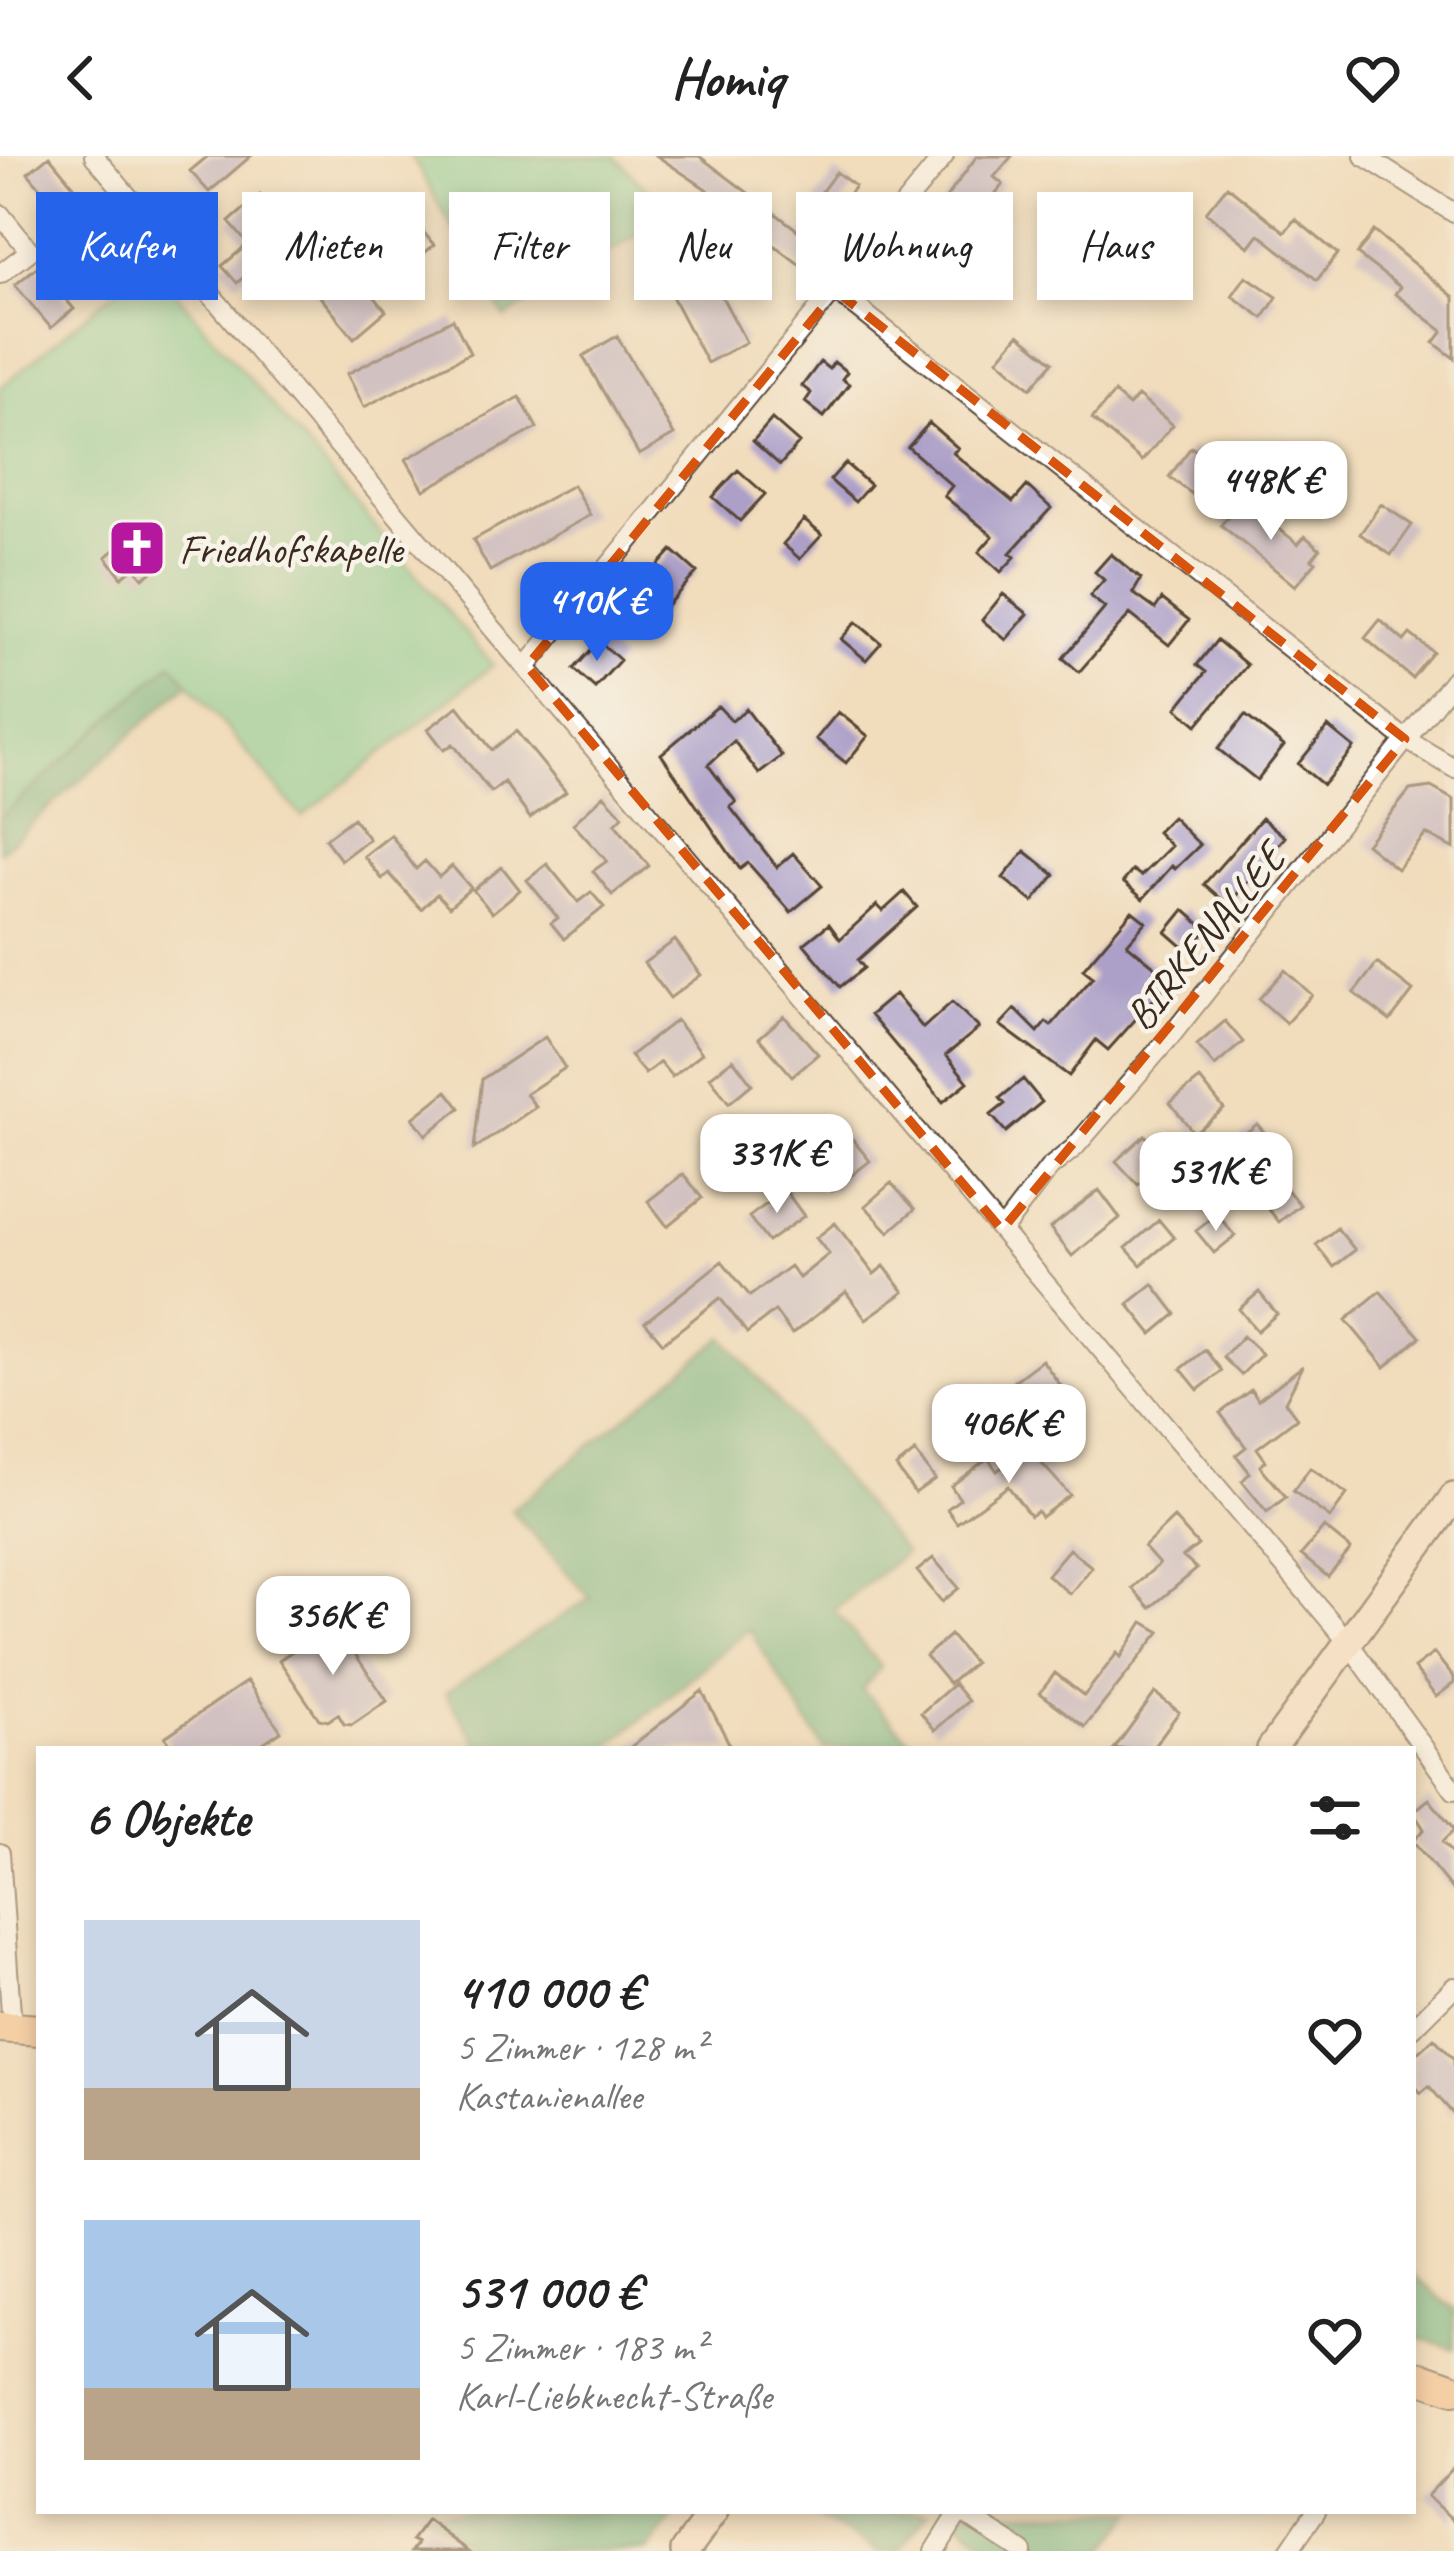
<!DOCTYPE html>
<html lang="de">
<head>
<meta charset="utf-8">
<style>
  body { margin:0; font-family:Caveat,sans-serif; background:#f2f2f2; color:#222; height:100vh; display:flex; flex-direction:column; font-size:45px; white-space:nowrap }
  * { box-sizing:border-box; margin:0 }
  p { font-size:39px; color:#767676 }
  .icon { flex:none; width:66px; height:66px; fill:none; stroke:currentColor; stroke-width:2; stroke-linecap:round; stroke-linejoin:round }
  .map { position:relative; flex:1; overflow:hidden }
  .details { position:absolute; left:36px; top:1590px; width:1380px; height:768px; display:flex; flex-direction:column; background:#fff; border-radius:0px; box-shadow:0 6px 18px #0003 }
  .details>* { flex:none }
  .banner { position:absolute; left:36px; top:36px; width:1383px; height:108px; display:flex; gap:24px }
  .price { position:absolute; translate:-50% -102px; padding:0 27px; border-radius:24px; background:#fff; color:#222; font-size:39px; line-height:78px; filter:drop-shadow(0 3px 6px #0008) }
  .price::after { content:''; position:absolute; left:50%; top:72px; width:36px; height:27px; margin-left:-18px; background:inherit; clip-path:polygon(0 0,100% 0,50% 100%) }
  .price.current { background:#2563eb; color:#fff }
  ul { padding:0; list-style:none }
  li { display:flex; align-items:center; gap:36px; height:300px; padding:0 48px }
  li span { display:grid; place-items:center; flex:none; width:336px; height:240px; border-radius:0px; color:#555 }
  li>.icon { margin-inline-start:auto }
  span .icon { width:144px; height:144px; fill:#fffc; stroke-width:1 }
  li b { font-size:51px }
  h2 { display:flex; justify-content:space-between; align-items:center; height:144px; padding:0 48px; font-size:51px }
  .pill { padding:0 42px; border-radius:0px; background:#fff; box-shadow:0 6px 18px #0003; font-size:42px; line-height:108px }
  .pill.current { background:#2563eb; color:#fff }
  header { display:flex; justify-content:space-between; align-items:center; height:156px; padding:0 48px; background:#fff; font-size:54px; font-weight:700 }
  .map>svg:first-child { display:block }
  .green { fill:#76cf95; stroke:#587c5a; stroke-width:3 }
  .forest { fill:#60b27e; stroke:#4e6e4e; stroke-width:3 }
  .building { fill:#ac9fc8 }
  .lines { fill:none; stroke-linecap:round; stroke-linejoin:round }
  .minor-casing { stroke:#564536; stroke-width:22 }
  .secondary-casing { stroke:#564536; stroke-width:32 }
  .primary-casing { stroke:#564536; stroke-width:34 }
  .minor { stroke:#fff; stroke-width:18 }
  .secondary { stroke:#fce5d0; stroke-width:27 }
  .primary { stroke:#f8bd89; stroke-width:30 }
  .marked { fill:none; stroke:#d7540e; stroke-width:9; stroke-dasharray:24 15; stroke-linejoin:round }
  .labels { text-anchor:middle; stroke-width:9; stroke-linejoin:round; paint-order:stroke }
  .poi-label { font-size:42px; fill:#3b2a1e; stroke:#f7f3e8; text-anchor:start }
  .street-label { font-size:42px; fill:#3b2a1e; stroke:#f7f3e8 }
</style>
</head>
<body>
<header><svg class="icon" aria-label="back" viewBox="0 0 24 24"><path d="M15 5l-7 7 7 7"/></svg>Homiq<svg class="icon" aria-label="heart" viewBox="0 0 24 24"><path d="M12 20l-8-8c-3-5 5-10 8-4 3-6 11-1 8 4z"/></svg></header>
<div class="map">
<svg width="1454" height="2395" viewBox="0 0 1454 2395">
  <rect width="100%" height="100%" fill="#f7f3e8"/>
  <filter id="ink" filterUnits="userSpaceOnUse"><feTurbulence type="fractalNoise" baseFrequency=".00833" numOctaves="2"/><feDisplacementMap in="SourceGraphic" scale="24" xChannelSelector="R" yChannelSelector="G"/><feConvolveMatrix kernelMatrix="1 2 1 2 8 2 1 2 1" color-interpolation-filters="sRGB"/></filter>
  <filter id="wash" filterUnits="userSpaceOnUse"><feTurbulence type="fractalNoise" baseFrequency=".004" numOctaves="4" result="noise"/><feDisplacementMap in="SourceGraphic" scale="48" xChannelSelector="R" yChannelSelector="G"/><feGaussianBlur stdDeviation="2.7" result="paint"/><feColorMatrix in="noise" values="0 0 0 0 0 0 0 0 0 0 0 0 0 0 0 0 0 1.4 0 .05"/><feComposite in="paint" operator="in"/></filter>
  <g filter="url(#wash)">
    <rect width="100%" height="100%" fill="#f1dcbb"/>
    <!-- green -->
    <path class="green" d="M411,0H614L671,57L505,162Z
      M150,106L493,509L302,661L172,508L0,662V232Z"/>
    <!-- forest -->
    <path class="forest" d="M172,507L189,527L0,696V662Z
      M724,1181L905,1397L834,1454L881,1511L862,1534L919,1593H824L749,1473L606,1593H481L445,1537L590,1442L511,1354Z
      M1413,2119L1454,2154V2193L1413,2180Z
      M421,2355H680L648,2395H477Z
      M804,2355H930L899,2395H878Z
      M944,2355H1135L1104,2395H1000Z"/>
    <g id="blocks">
      <!-- building -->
      <path class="building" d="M49,0L119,85L126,79L143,100L121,118L104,97L98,101L28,17Z
        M208,0H251L209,36L190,15Z
        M657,0H699L820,91L804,112L718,46L721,43Z
        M977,0H1012L994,21L1003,28L956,91L927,68Z
        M836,16L855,30L833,60L814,46Z
        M1227,30L1285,76L1295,63L1338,98L1317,124L1259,78L1249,91L1206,56Z
        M260,39L285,67L281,71L326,124L367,90L376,102L417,68L434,89L373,139L386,155L354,182L303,120L295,127L270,98L237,127L222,110L248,88L229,66Z
        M1374,75L1454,141V202L1434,187L1443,175L1395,138L1400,131L1357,98Z
        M694,88L746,186L707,207L655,108Z
        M38,110L74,153L51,172L15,129Z
        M1246,120L1277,141L1263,162L1232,140Z
        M453,163L470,197L364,251L347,218Z
        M1019,178L1053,206L1031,232L998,203Z
        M617,180L674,279L639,299L583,200Z
        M820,206L829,213L834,206L847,216L842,223L849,228L824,261L805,246L811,237L802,230Z
        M1114,237L1129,250L1138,240L1173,269L1142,305L1092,263Z
        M520,241L537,272L424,334L406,303Z
        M772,263L799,287L780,309L753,285Z
        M929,267L958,292L953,297L1013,346L1027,330L1051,352L1010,397L1015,401L1001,416L979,396L993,380L944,340L952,330L908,291Z
        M1191,291L1223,313L1200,344L1169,321Z
        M845,307L870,329L855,346L830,324Z
        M738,314L765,338L740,365L713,341Z
        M573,329L590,359L490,415L473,384Z
        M1242,343L1298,388L1305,380L1320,393L1312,403L1316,406L1295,430L1221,369Z
        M1381,348L1412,369L1391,399L1360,378Z
        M804,364L822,379L800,403L783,388Z
        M148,367L164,386L150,398L160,409L143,422L134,411L122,421L106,401Z
        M672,394L697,416L651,467L626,445Z
        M1111,398L1141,423L1133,437L1155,453L1162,443L1189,464L1169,489L1130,458L1079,516L1063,502L1105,452L1090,440L1104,424L1095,416Z
        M1003,438L1028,458L1006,484L982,464Z
        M1380,464L1404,485L1410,478L1433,496L1412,522L1365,482Z
        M856,466L881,487L866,504L841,483Z
        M1217,484L1247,509L1197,569L1177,552L1206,516L1197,509Z
        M599,485L620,504L595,532L574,513Z
        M458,550L492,594L516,575L566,636L530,662L504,626L491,636L453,588L444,594L428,573Z
        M718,550L732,565L746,553L782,600L759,618L734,585L708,609L736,646L730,651L777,711L793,697L822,730L791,756L748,707L740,713L661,598Z
        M838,556L868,580L846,607L816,583Z
        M1245,559L1284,590L1257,624L1218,593Z
        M1328,571L1354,592L1323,629L1298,608Z
        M1431,631L1454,644V693L1426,678L1397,713L1366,688L1410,634Z
        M604,639L623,660L615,668L649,710L612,739L593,715L607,705L573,668Z
        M1172,661L1200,689L1175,713L1172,710L1143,743L1123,726L1133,714L1141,720L1171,690L1157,676Z
        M353,662L369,683L341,704L325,683Z
        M1262,662L1285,681L1228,749L1204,728Z
        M391,679L416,713L425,705L439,721L452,710L471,732L449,751L437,738L421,753L389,717L382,723L364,700Z
        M1025,695L1055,719L1033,746L1003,722Z
        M547,708L578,746L591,736L604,751L564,783L551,767L558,762L527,724Z
        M502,711L520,734L492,757L473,734Z
        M904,736L917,751L858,804L864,812L840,831L804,788L829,768L840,783L877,749L883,755Z
        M1184,754L1207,774L1189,796L1166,776Z
        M1132,755L1146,766L1127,788L1171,824L1108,894L1096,884L1069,920L1000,869L1015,853L1038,876L1046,866L1051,870L1093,821L1083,813Z
        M675,784L701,819L670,842L644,807Z
        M1377,807L1413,835L1390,865L1354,837Z
        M1285,814L1312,839L1286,867L1259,843Z
        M895,838L923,872L952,846L979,872L946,899L968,926L943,946L870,859Z
        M784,860L818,898L792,920L759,882Z
        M676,864L702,897L672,921L660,906L645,918L630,900Z
        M1225,865L1243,886L1215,910L1197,889Z
        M545,881L565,912L526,938L536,951L474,993L482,923Z
        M733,903L752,928L729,947L710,921Z
        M1023,923L1042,946L1006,976L991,959L1005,948L1000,942Z
        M1200,923L1224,953L1194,977L1170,947Z
        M447,935L460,952L426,979L413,962Z
        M1257,968L1278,992L1262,1004L1300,1049L1279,1066L1243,1022L1205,1055L1182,1028Z
        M849,979L870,1005L832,1035L811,1009Z
        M1145,979L1167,1004L1138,1029L1116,1005Z
        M683,1018L702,1042L667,1070L648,1045Z
        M891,1027L915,1053L889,1076L865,1050Z
        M785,1034L804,1060L768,1086L749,1061Z
        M1099,1034L1120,1062L1072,1100L1050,1072Z
        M1217,1058L1235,1080L1214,1097L1196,1075Z
        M1159,1064L1174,1082L1141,1109L1126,1092Z
        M835,1067L874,1118L884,1110L904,1136L866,1163L846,1136L792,1178L775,1155L747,1177L720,1142L663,1187L645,1166L722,1105L750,1140L790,1110L799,1122L829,1098L816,1082Z
        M1337,1072L1355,1094L1334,1111L1316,1089Z
        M1153,1128L1176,1158L1152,1178L1128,1148Z
        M1380,1135L1420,1181L1385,1211L1346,1164Z
        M1259,1136L1277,1158L1257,1175L1239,1153Z
        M1243,1180L1262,1198L1241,1219L1223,1201Z
        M1205,1194L1222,1215L1198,1234L1181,1213Z
        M1042,1204L1066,1237L1039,1258L1014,1225Z
        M1303,1210L1285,1246L1297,1262L1257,1292L1266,1305L1260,1310L1286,1341L1267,1356L1242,1325L1250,1317L1236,1299L1246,1291L1220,1257L1251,1234L1258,1244Z
        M1028,1292L1070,1339L1041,1361L1037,1355L1030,1360L1008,1330L957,1367L947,1353L960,1343L951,1330L988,1302L997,1315Z
        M915,1296L935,1323L915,1337L896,1311Z
        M1310,1312L1347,1338L1330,1362L1293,1335Z
        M1174,1362L1198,1389L1183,1401L1197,1413L1150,1452L1132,1432L1159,1408L1144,1391Z
        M1324,1371L1351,1393L1328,1421L1301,1399Z
        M1069,1393L1092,1411L1070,1438L1047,1419Z
        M933,1402L959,1432L942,1446L917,1415Z
        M1143,1466L1160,1476L1085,1571L1040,1537L1055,1517L1084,1540L1117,1497L1121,1501Z
        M334,1467L387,1545L352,1569L344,1568L338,1558L328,1565L319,1563L279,1504Z
        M950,1479L974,1507L949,1528L926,1500Z
        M1434,1497L1454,1522V1527L1436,1541L1414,1512Z
        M247,1525L281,1575L254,1593H173L165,1581Z
        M954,1528L968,1545L935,1574L921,1557Z
        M702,1535L732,1593H628Z
        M1155,1537L1179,1556L1152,1593H1114Z
        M1429,1643L1454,1674L1442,1686L1454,1700V1736L1413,1685L1424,1673L1413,1656Z
        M1434,1882L1454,1903V1959L1429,1930L1421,1937L1413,1928V1901Z
        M1454,2311V2365L1427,2340Z
        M427,2364L469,2395H412L418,2387L412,2384Z"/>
    </g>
  </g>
  <g filter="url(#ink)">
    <use href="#blocks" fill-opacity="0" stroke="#564536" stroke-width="3"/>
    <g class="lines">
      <!-- minor casing -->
      <g class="minor-casing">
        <path id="minor" d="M94,0L1348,1486L1454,1634
          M1364,0L1454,57
          M0,58L30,95L0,118
          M836,135L1405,583L1454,612
          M527,510L944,0
          M1002,1074L1049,1012L1074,992L1174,876L1454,523
          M0,1697L12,1872
          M1413,1872L1454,1831
          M960,2355L1022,2395
          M935,2395L960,2355
          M1289,2395L1316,2355"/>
      </g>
      <!-- secondary casing -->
      <g class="secondary-casing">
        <path id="secondary" d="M1271,1593L1454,1341
          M685,2395L714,2355"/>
      </g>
      <!-- primary casing -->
      <g class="primary-casing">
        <path id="primary" d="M0,1871L39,1874
          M1413,2219L1454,2233"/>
      </g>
      <!-- minor -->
      <use href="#minor" class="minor"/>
      <!-- secondary -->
      <use href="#secondary" class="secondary"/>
      <!-- primary -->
      <use href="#primary" class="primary"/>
    </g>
  </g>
  <!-- marked area -->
  <path d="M0 0H1454V2395H0ZM836,135L1405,583L1002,1074L527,510Z" fill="#f1dcbb" fill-opacity=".55" fill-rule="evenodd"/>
  <path class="marked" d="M836,135L1405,583L1002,1074L527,510Z"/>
  <!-- icons -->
  <defs>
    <g id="church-square" transform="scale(3)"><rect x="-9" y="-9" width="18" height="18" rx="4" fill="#b5179e" stroke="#f7f3e8"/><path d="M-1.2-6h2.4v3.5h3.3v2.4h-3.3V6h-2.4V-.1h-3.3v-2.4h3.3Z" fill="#fff"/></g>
  </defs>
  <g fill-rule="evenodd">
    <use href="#church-square" x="137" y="392"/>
  </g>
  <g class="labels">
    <!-- poi labels -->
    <g class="poi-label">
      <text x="179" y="407">Friedhofskapelle</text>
    </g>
    <!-- street labels -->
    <g class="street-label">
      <text transform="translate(1204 780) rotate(-51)" y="15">BIRKENALLEE</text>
    </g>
  </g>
</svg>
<b class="price" style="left:1271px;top:387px">448K €</b>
<b class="price current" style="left:597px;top:508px">410K €</b>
<b class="price" style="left:777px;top:1060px">331K €</b>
<b class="price" style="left:1216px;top:1078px">531K €</b>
<b class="price" style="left:1009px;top:1330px">406K €</b>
<b class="price" style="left:333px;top:1522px">356K €</b>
<div class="banner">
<a class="pill current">Kaufen</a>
<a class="pill">Mieten</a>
<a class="pill">Filter</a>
<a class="pill">Neu</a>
<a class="pill">Wohnung</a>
<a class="pill">Haus</a>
</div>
<section class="details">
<h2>6 Objekte<svg class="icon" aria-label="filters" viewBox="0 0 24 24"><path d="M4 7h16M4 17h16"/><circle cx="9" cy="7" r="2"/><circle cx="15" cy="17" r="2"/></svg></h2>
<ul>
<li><span style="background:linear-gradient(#c9d6e8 70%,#b9a48a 0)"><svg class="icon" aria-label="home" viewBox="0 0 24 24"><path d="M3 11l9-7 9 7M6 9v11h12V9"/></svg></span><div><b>410 000 €</b><p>5 Zimmer · 128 m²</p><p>Kastanienallee</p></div><svg class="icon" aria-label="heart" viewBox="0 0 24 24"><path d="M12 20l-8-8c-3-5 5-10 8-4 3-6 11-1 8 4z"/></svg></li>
<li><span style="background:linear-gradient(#a9c7e8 70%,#b9a48a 0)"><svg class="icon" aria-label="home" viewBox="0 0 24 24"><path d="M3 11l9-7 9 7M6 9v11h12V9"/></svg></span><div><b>531 000 €</b><p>5 Zimmer · 183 m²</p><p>Karl-Liebknecht-Straße</p></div><svg class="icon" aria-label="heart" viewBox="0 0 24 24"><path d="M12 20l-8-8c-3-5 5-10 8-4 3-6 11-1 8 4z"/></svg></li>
</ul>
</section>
</div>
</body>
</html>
